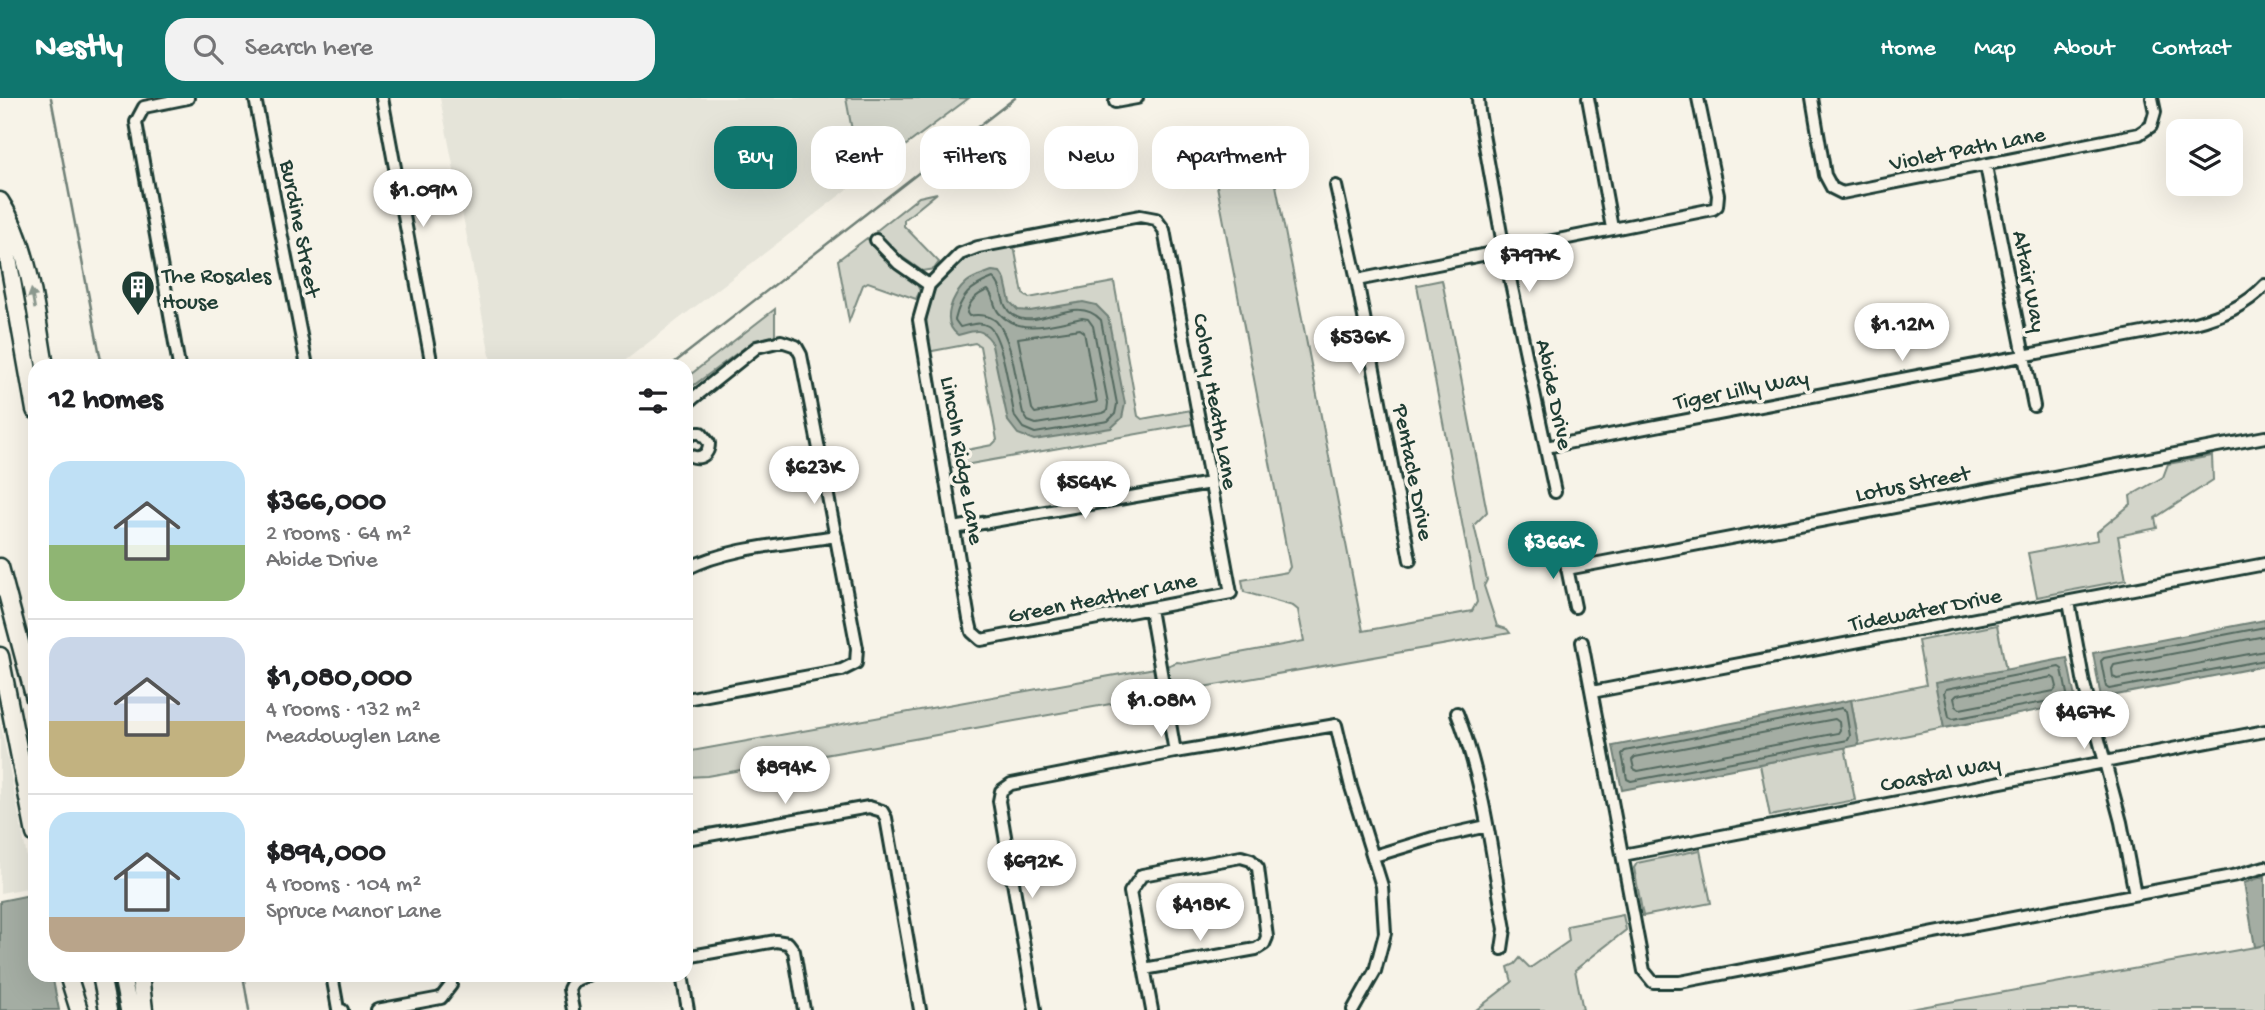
<!DOCTYPE html>
<html lang="en">
<head>
<meta charset="utf-8">
<style>
  body { margin:0; font-family:"Gochi Hand",sans-serif; background:#f2f2f2; color:#202124; height:100vh; display:flex; flex-direction:column; font-size:26px; white-space:nowrap }
  * { box-sizing:border-box; margin:0 }
  p { font-size:23px; color:#757577 }
  .icon { flex:none; width:38px; height:38px; fill:none; stroke:currentColor; stroke-width:2; stroke-linecap:round; stroke-linejoin:round }
  .map { position:relative; flex:1; overflow:hidden }
  .side { position:absolute; left:28px; top:261px; width:665px; height:623px; display:flex; flex-direction:column; background:#fff; border-radius:21px; box-shadow:0 7px 28px #0002 }
  .side>* { flex:none }
  .top-card { position:absolute; left:714px; top:28px; width:665px; height:63px; display:flex; gap:14px }
  .controls { position:absolute; left:2166px; top:21px; display:grid; gap:14px }
  .controls a { display:grid; place-items:center; width:77px; height:77px; border-radius:14px; background:#fff; box-shadow:0 7px 28px #0002; font-size:35px }
  .price { position:absolute; translate:-50% -60px; padding:0 16px; border-radius:24px; background:#fff; color:#222; font-size:23px; line-height:46px; filter:drop-shadow(0 2px 4px #0008) }
  .price::after { content:''; position:absolute; left:50%; top:42px; width:21px; height:16px; margin-left:-10px; background:inherit; clip-path:polygon(0 0,100% 0,50% 100%) }
  .price.active { background:#0f766e; color:#fff }
  ul { padding:0; list-style:none }
  li { display:flex; align-items:center; gap:21px; height:175px; padding:0 21px }
  li+li { border-top:2px solid #e0e0e0 }
  li span { display:grid; place-items:center; flex:none; width:196px; height:140px; border-radius:21px; color:#555 }
  li>.icon { margin-inline-start:auto }
  span .icon { width:84px; height:84px; fill:#fffc; stroke-width:1 }
  li b { font-size:30px }
  h2 { display:flex; justify-content:space-between; align-items:center; height:84px; padding:0 21px; font-size:30px }
  .pill { padding:0 24px; border-radius:21px; background:#fff; box-shadow:0 7px 28px #0002; font-size:24px; line-height:63px }
  .pill.active { background:#0f766e; color:#fff }
  header { display:flex; align-items:center; gap:42px; box-sizing:border-box; height:98px; padding:0 35px; background:#0f766e; color:#fff }
  header strong { font-size:33px }
  nav { display:flex; gap:38px; margin-inline-start:auto; font-size:24px }
  .search { width:490px; height:63px; background:#f2f2f2; display:flex; align-items:center; gap:18px; box-sizing:border-box; padding:0 24px; border-radius:21px; color:#757577; font-size:26px }
  .map>svg:first-child { display:block }
  .built { fill:#e5e4d9 }
  .green { fill:#d3d5ca; stroke:#79897f; stroke-width:2 }
  .water { fill:#a4ada3; stroke:#6f8077; stroke-width:2 }
  .lines { fill:none; stroke-linecap:round; stroke-linejoin:round }
  .shore { stroke:#546a60; stroke-width:2 }
  .stream { stroke:#6f8077; stroke-width:2.5 }
  .minor-casing { stroke:#1f3d34; stroke-width:16 }
  .highway-casing { stroke:#1f3d34; stroke-width:21 }
  .minor { stroke:#f7f3e8; stroke-width:10 }
  .highway { stroke:#f7f3e8; stroke-width:16 }
  .oneway { fill:#8b988e }
  .labels { text-anchor:middle; stroke-width:7; stroke-linejoin:round; paint-order:stroke }
  .street-label { font-size:23px; fill:#1f3d34; stroke:#f7f3e8 }
  .poi-label { font-size:23px; fill:#1f3d34; stroke:#f7f3e8; text-anchor:start }
</style>
</head>
<body>
<header>
<strong>Nestly</strong>
<div class="search"><svg class="icon" aria-label="search" viewBox="0 0 24 24"><circle cx="10" cy="10" r="6"/><path d="M15 15l6 6"/></svg>Search here</div>
<nav><a>Home</a><a>Map</a><a>About</a><a>Contact</a></nav>
</header>
<div class="map">
<svg width="2265" height="912" viewBox="0 0 2265 912">
  <rect width="100%" height="100%" fill="#f7f3e8"/>
  <filter id="ink" filterUnits="userSpaceOnUse"><feTurbulence type="fractalNoise" baseFrequency=".0143" numOctaves="2"/><feDisplacementMap in="SourceGraphic" scale="14" xChannelSelector="R" yChannelSelector="G"/><feConvolveMatrix kernelMatrix="1 2 1 2 8 2 1 2 1" color-interpolation-filters="sRGB"/></filter>
  <g filter="url(#ink)">
    <!-- built -->
    <path class="built" d="M440,0H846L861,81L618,268H492Z
      M0,623L33,789L0,795Z"/>
    <!-- green -->
    <path class="green" d="M846,0H969L861,81Z
      M1266,36L1363,533L1472,513L1477,504L1417,187L1442,182L1487,414L1474,427L1487,482L1484,488L1497,528L1507,531L1510,535L1186,592L1172,599L1167,568L1177,564L1185,565L1304,543L1298,512L1293,508L1244,494L1242,482L1287,474L1290,469L1209,46Z
      M937,95L904,122V128L939,164L934,171L922,173L901,158L876,133L919,99Z
      M867,140L890,166L916,184L920,193L916,201L868,184L863,187L849,223L838,162Z
      M1014,148L1023,196L1029,200L1114,184L1138,318L1142,321L1191,312L1193,326L948,370L946,356L992,347L997,342L980,248L975,245L927,254C922,215 931,175 971,158C985,152 1000,151 1014,148Z
      M775,211V238L755,242L686,293V280Z
      M2212,358L2213,382L2155,420L2157,430L2118,438L2126,482L2037,499L2028,455L2098,442L2097,434L2131,406L2130,398L2163,379L2168,366Z
      M1997,527L2006,572L1936,585L1944,630L1859,647L1851,602L1926,587L1918,543Z
      M1155,570L1161,602L1150,603L1144,600L707,678L686,679V654Z
      M1845,649L1855,702L1770,718L1760,666Z
      M1700,752L1711,805L1643,818L1634,770L1637,765Z
      M1623,817L1626,832L1575,872L1583,912H1476L1512,884L1508,869L1515,866L1520,860L1530,870L1569,843L1567,828Z
      M2265,847V912H1905L2255,849Z"/>
    <!-- water -->
    <path class="water" d="M992,173L1000,174L1005,182L1010,204L1018,212L1030,213L1083,204L1096,207L1108,219L1125,306L1122,320L1111,330L1034,342L1018,336L1008,323L991,243C980,228 974,233 958,237C940,224 952,197 967,184C973,179 984,176 992,173Z
      M2265,522V568L2101,600L2093,555Z
      M2067,560L2076,605L1944,630L1935,585Z
      M1851,602L1859,647L1622,692L1613,648Z
      M2265,778V847L2255,849L2244,785Z
      M35,796V877H52L59,912H0V803Z"/>
    <g class="lines">
      <!-- shore -->
      <path class="shore" d="M993,180C1005,189 999,208 1013,217C1040,234 1075,194 1101,222L1117,306L1115,316L1108,323L1035,335L1023,330L1015,319C1010,300 1003,237 988,228C979,223 969,227 960,229L955,222C961,197 970,189 993,180Z
        M988,192C994,198 993,208 999,215C1020,239 1056,225 1082,220L1088,221L1093,228L1108,305L1107,313L1103,315L1036,326L1028,323L1023,315C1017,292 1013,240 996,223C989,217 978,216 969,218L967,215C969,203 977,196 988,192Z
        M1080,231L1084,234L1097,304L1035,315L1032,311L1018,240Z
        M2265,529L2104,560L2101,563L2106,589L2109,591L2265,562
        M2265,538L2114,567L2112,571L2113,579L2117,581L2265,553
        M2059,569L2062,571L2067,596L2065,600L1953,621L1949,619L1944,594L1946,591Z
        M2052,579L2055,581L2057,589L2054,593L1960,611L1956,608L1954,600L1957,597Z
        M1842,610L1846,613L1850,638L1848,642L1631,683L1627,681L1622,656L1625,653Z
        M1835,621L1839,624L1840,632L1838,635L1638,673L1634,671L1632,662L1635,659Z"/>
      <!-- stream -->
      <path class="stream" d="M51,0L102,268
        M670,268L1015,0
        M243,877L249,912"/>
      <!-- minor casing -->
      <g class="minor-casing">
        <path id="minor" d="M255,0L307,268
          M382,0L432,268
          M1478,0L1479,14L1504,152L1555,394
          M1588,0L1612,130
          M1812,0L1825,77L1832,90L1842,95L2139,36L2151,28L2155,14L2152,0
          M1115,4L1137,0
          M1986,68L2034,308
          M1336,88L1357,182L1410,462
          M1140,118L1156,121L1164,132L1231,495L981,542L972,534L969,521L919,222L929,187L960,156L978,149Z
          M876,142L899,166L929,187
          M1357,182L1713,111L1717,108L1718,97L1698,0
          M179,268L136,24L144,9L188,0
          M686,306L757,249L781,243L796,248L801,257L857,550L856,565L842,572L686,601
          M686,340L693,335H701L709,345C709,359 696,364 686,354
          M1546,349L2195,225C2221,218 2246,208 2265,187
          M954,430L1210,385
          M1563,450L1575,509
          M686,471C729,449 788,446 836,438
          M1567,471L2265,339
          M2069,504L2084,586L2121,724L2135,796
          M1150,511L1175,654
          M1582,544L1644,873L1653,884H1680L2237,777L2265,769
          M1592,594L2265,466
          M1457,615C1484,684 1492,758 1505,831L1502,851
          M686,741L869,709L882,713L886,720L920,912
          M1623,757L2265,633
          M1374,758L1433,740L1487,728
          M686,859L776,843L788,845L794,853L804,912
          M1144,871L1256,851L1264,846L1267,839L1258,770L1251,762L1241,759L1142,777L1130,794L1152,912
          M332,877L338,911L342,912
          M682,877L688,912
          M377,912L441,900L451,887L450,877
          M573,912L569,891L573,883L588,877
          M1035,912L999,703L1001,693L1011,686L1175,654L1336,627L1351,689L1382,788L1385,835L1375,873L1353,912"/>
      </g>
      <!-- highway casing -->
      <g class="highway-casing">
        <path id="highway" d="M0,103C31,151 35,213 45,268
          M0,115L35,312
          M0,469L35,601
          M0,558L35,736
          M68,877L79,912
          M101,877L108,912
          M122,877L129,912
          M140,877L144,912"/>
      </g>
      <!-- minor -->
      <use href="#minor" class="minor"/>
      <!-- highway -->
      <use href="#highway" class="highway"/>
    </g>
    <!-- one-way arrows -->
    <defs><path id="oneway-solid" d="M-6-.8H1V-3.2L6.5 0L1 3.2V.8H-6Z" transform="scale(1.75)"/></defs>
    <use class="oneway" href="#oneway-solid" transform="translate(33 201) rotate(-100)"/>
  </g>
  <!-- icons -->
  <defs>
    <g id="building-pin" transform="scale(1.75)"><path d="M0 17L-7.5 6A9.5 9.5 0 1 1 7.5 6Z" fill="#1f3d34" stroke="#f7f3e8"/><path d="M-4-6H4V6H1V3H-1V6H-4ZM-2.5-4.3h1.7v1.8h-1.7ZM.8-4.3h1.7v1.8H.8ZM-2.5-1h1.7V.8h-1.7ZM.8-1h1.7V.8H.8Z" fill="#fff"/></g>
  </defs>
  <g fill-rule="evenodd">
    <use href="#building-pin" x="138" y="189"/>
  </g>
  <g class="labels">
    <!-- street labels -->
    <g class="street-label">
      <text transform="translate(1967 49) rotate(-11)" y="8">Violet Path Lane</text>
      <text transform="translate(302 130) rotate(79)" y="8">Burdine Street</text>
      <text transform="translate(2031 183) rotate(79)" y="8">Altair Way</text>
      <text transform="translate(1741 290) rotate(-11)" y="8">Tiger Lilly Way</text>
      <text transform="translate(1556 296) rotate(78)" y="8">Abide Drive</text>
      <text transform="translate(1217 303) rotate(80)" y="8">Colony Heath Lane</text>
      <text transform="translate(964 362) rotate(80)" y="8">Lincoln Ridge Lane</text>
      <text transform="translate(1415 374) rotate(79)" y="8">Pentacle Drive</text>
      <text transform="translate(1912 384) rotate(-11)" y="8">Lotus Street</text>
      <text transform="translate(1102 498) rotate(-11)" y="8">Green Heather Lane</text>
      <text transform="translate(1925 510) rotate(-11)" y="8">Tidewater Drive</text>
      <text transform="translate(1940 674) rotate(-11)" y="8">Coastal Way</text>
    </g>
    <!-- poi labels -->
    <g class="poi-label">
      <text x="162" y="184">The Rosales<tspan x="162" dy="26">House</tspan></text>
    </g>
  </g>
</svg>
<div class="controls">
<a><svg class="icon" aria-label="layers" viewBox="0 0 24 24"><path d="M12 4l9 5-9 5-9-5zM3 14l9 5 9-5"/></svg></a>
</div>
<b class="price" style="left:423px;top:131px">$1.09M</b>
<b class="price" style="left:1529px;top:196px">$797K</b>
<b class="price" style="left:1902px;top:265px">$1.12M</b>
<b class="price" style="left:1359px;top:278px">$536K</b>
<b class="price" style="left:814px;top:408px">$623K</b>
<b class="price" style="left:1085px;top:423px">$564K</b>
<b class="price active" style="left:1553px;top:483px">$366K</b>
<b class="price" style="left:1161px;top:641px">$1.08M</b>
<b class="price" style="left:2084px;top:653px">$467K</b>
<b class="price" style="left:785px;top:708px">$894K</b>
<b class="price" style="left:1032px;top:802px">$692K</b>
<b class="price" style="left:1200px;top:845px">$418K</b>
<div class="top-card">
<a class="pill active">Buy</a>
<a class="pill">Rent</a>
<a class="pill">Filters</a>
<a class="pill">New</a>
<a class="pill">Apartment</a>
</div>
<section class="side">
<h2>12 homes<svg class="icon" aria-label="filters" viewBox="0 0 24 24"><path d="M4 7h16M4 17h16"/><circle cx="9" cy="7" r="2"/><circle cx="15" cy="17" r="2"/></svg></h2>
<ul>
<li><span style="background:linear-gradient(#bfe0f5 60%,#8fb573 0)"><svg class="icon" aria-label="home" viewBox="0 0 24 24"><path d="M3 11l9-7 9 7M6 9v11h12V9"/></svg></span><div><b>$366,000</b><p>2 rooms · 64 m²</p><p>Abide Drive</p></div></li>
<li><span style="background:linear-gradient(#c9d6e8 60%,#c2b280 0)"><svg class="icon" aria-label="home" viewBox="0 0 24 24"><path d="M3 11l9-7 9 7M6 9v11h12V9"/></svg></span><div><b>$1,080,000</b><p>4 rooms · 132 m²</p><p>Meadowglen Lane</p></div></li>
<li><span style="background:linear-gradient(#bfe0f5 75%,#b9a48a 0)"><svg class="icon" aria-label="home" viewBox="0 0 24 24"><path d="M3 11l9-7 9 7M6 9v11h12V9"/></svg></span><div><b>$894,000</b><p>4 rooms · 104 m²</p><p>Spruce Manor Lane</p></div></li>
</ul>
</section>
</div>
</body>
</html>
